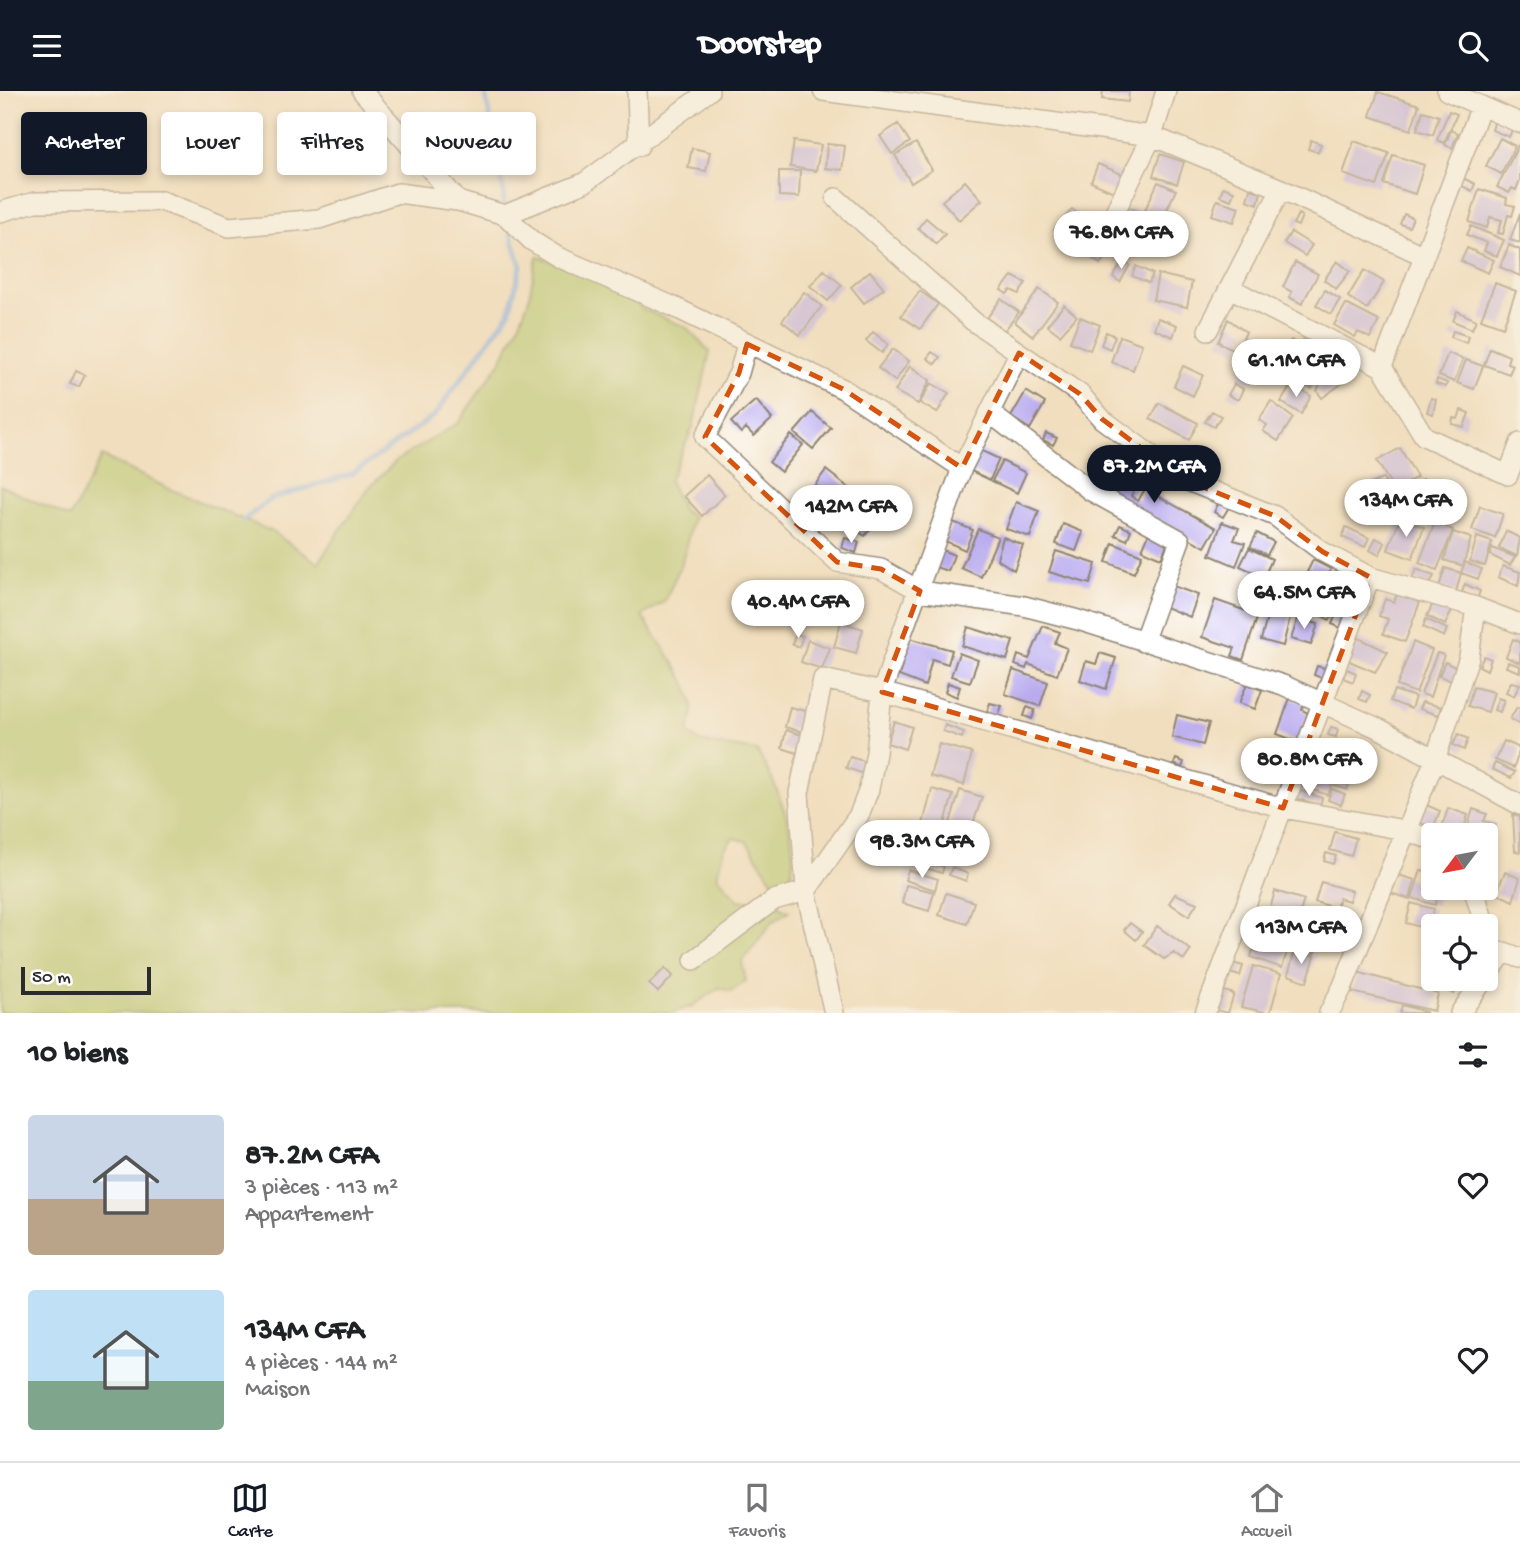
<!DOCTYPE html>
<html lang="fr">
<head>
<meta charset="utf-8">
<style>
  body { margin:0; font-family:"Gochi Hand",sans-serif; background:#f2f2f2; color:#202124; height:100vh; display:flex; flex-direction:column; font-size:26px; white-space:nowrap }
  * { box-sizing:border-box; margin:0 }
  p { font-size:23px; color:#757577 }
  .icon { flex:none; width:38px; height:38px; fill:none; stroke:currentColor; stroke-width:2; stroke-linecap:round; stroke-linejoin:round }
  .map { position:relative; height:922px; overflow:hidden }
  .drawer { display:flex; flex-direction:column; background:#fff; flex:1 }
  .drawer>* { flex:none }
  .guide { position:absolute; left:21px; top:21px; width:700px; height:63px; display:flex; gap:14px }
  .needle { width:46px; rotate:238deg }
  .controls { position:absolute; left:1421px; top:732px; display:grid; gap:14px }
  .controls a { display:grid; place-items:center; width:77px; height:77px; border-radius:7px; background:#fff; box-shadow:0 4px 10px #0003; font-size:35px }
  .scale { position:absolute; left:21px; bottom:18px; width:130px; box-sizing:border-box; padding-left:7px; border:4px solid #2b2b2b; border-top:0; font-size:19px; line-height:24px; white-space:nowrap; color:#2b2b2b; -webkit-text-stroke:5px #fff; paint-order:stroke }
  .price { position:absolute; translate:-50% -60px; padding:0 16px; border-radius:24px; background:#fff; color:#222; font-size:23px; line-height:46px; filter:drop-shadow(0 2px 4px #0008) }
  .price::after { content:''; position:absolute; left:50%; top:42px; width:21px; height:16px; margin-left:-10px; background:inherit; clip-path:polygon(0 0,100% 0,50% 100%) }
  .price.active { background:#111827; color:#fff }
  ul { padding:0; list-style:none }
  li { display:flex; align-items:center; gap:21px; height:175px; padding:0 28px }
  li span { display:grid; place-items:center; flex:none; width:196px; height:140px; border-radius:7px; color:#555 }
  li>.icon { margin-inline-start:auto }
  span .icon { width:84px; height:84px; fill:#fffc; stroke-width:1 }
  li b { font-size:30px }
  h2 { display:flex; justify-content:space-between; align-items:center; height:84px; padding:0 28px; font-size:30px }
  .tag { padding:0 24px; border-radius:7px; background:#fff; box-shadow:0 4px 10px #0003; font-size:24px; line-height:63px }
  .tag.active { background:#111827; color:#fff }
  header { display:flex; justify-content:space-between; align-items:center; height:91px; padding:0 28px; background:#111827; color:#fff; font-size:32px; font-weight:700 }
  .tab-bar { display:flex; justify-content:space-around; align-items:center; height:98px; border-top:2px solid #e0e0e0; background:#fff; font-size:19px; color:#757577 }
  .tab-bar a { display:grid; justify-items:center; gap:4px }
  .tab-bar .active { color:#111827 }
  .map>svg:first-child { display:block }
  .green { fill:#afc76c; stroke:#6d794c; stroke-width:2 }
  .lines { fill:none; stroke-linecap:round; stroke-linejoin:round }
  .stream { stroke:#7faee9; stroke-width:5 }
  .building { fill:#b9abee }
  .minor-casing { stroke:#8e8474; stroke-width:22 }
  .minor { stroke:#fff; stroke-width:19 }
  .marked { fill:none; stroke:#d5540f; stroke-width:5; stroke-dasharray:14 9; stroke-linejoin:round }
</style>
</head>
<body>
<header><svg class="icon" aria-label="menu" viewBox="0 0 24 24"><path d="M4 6h16M4 12h16M4 18h16"/></svg>Doorstep<svg class="icon" aria-label="search" viewBox="0 0 24 24"><circle cx="10" cy="10" r="6"/><path d="M15 15l6 6"/></svg></header>
<div class="map">
<svg width="1520" height="922" viewBox="0 0 1520 922">
  <rect width="100%" height="100%" fill="#fff"/>
  <filter id="ink" filterUnits="userSpaceOnUse"><feTurbulence type="fractalNoise" baseFrequency=".0143" numOctaves="2"/><feDisplacementMap in="SourceGraphic" scale="14" xChannelSelector="R" yChannelSelector="G"/><feConvolveMatrix kernelMatrix="1 2 1 2 8 2 1 2 1" color-interpolation-filters="sRGB"/></filter>
  <filter id="wash" filterUnits="userSpaceOnUse"><feTurbulence type="fractalNoise" baseFrequency=".00686" numOctaves="4" result="noise"/><feDisplacementMap in="SourceGraphic" scale="28" xChannelSelector="R" yChannelSelector="G"/><feGaussianBlur stdDeviation="1.57" result="paint"/><feColorMatrix in="noise" values="0 0 0 0 0 0 0 0 0 0 0 0 0 0 0 0 0 1.4 0 .05"/><feComposite in="paint" operator="in"/></filter>
  <g filter="url(#wash)">
    <rect width="100%" height="100%" fill="#f1debe"/>
    <!-- green -->
    <path class="green" d="M537,165L620,197L644,219L686,236L710,261L693,336L669,390L683,419L693,426L682,471L665,510L642,525C657,550 690,588 693,615C694,623 690,633 688,642L700,651L757,660C776,691 807,761 786,796L776,795L746,750L733,747L723,760L717,785L738,809L771,811L789,820L772,831L742,871L746,890L732,900L719,897L692,915L672,922H0V394L70,427L102,365L165,396L271,440L318,472L368,398L396,370L458,332L501,270L518,236L528,211Z"/>
    <g class="lines">
      <!-- stream -->
      <path class="stream" d="M485,0L504,103V117
        M244,429L271,408L352,383L434,325L509,222L521,175L509,137"/>
    </g>
    <g id="blocks">
      <!-- building -->
      <path class="building" d="M1103,0H1129L1128,11L1102,8Z
        M1378,1L1419,14L1411,39L1370,25Z
        M1423,20L1439,25L1433,44L1417,39Z
        M1449,20L1457,23L1444,52L1437,49Z
        M1495,29L1513,37L1509,46L1492,39Z
        M898,33L910,51L892,63L880,45Z
        M1451,39L1458,42L1452,57L1445,54Z
        M1500,47L1515,55L1501,83L1486,75Z
        M1311,49L1321,53L1318,61L1308,58Z
        M794,50L821,54L816,80L790,76Z
        M1354,50L1389,62L1377,95L1343,83Z
        M1520,51V89L1516,99L1512,97L1509,102L1497,96Z
        M916,52L932,79L911,92L895,64Z
        M827,53L845,55L842,79L825,77Z
        M692,57L710,61L706,80L688,77Z
        M1160,63L1184,71L1177,93L1153,85Z
        M1393,64L1424,74L1415,103L1384,93Z
        M1098,73L1124,84L1116,102L1091,91Z
        M779,80H800L799,106L779,105Z
        M1463,87L1475,93L1472,100L1460,94Z
        M965,90L982,109L959,129L942,110Z
        M1158,91L1176,99L1163,127L1145,119Z
        M1223,96L1234,100L1231,109L1220,105Z
        M1250,98L1261,101L1258,113L1247,109Z
        M1479,98L1507,107L1506,113L1515,115L1512,125L1508,124L1503,143L1498,142L1502,129L1490,126L1487,137L1469,131Z
        M1217,109L1239,116L1234,131L1212,124Z
        M1129,116L1164,132L1154,153L1119,137Z
        M1072,118L1096,138L1077,159L1054,139Z
        M1520,122V152L1510,149Z
        M1298,123L1302,125L1298,135L1293,133Z
        M1404,123L1413,127L1409,136L1400,133Z
        M926,127L945,143L936,153L918,137Z
        M1471,135L1504,149L1497,165L1484,160L1487,152L1467,144Z
        M1172,138L1182,146L1173,157L1164,149Z
        M1291,141L1312,154L1305,165L1284,152Z
        M1099,146L1113,156L1100,173L1086,163Z
        M1509,154L1520,159V185L1500,176Z
        M1467,157L1494,169L1488,182L1461,170Z
        M1123,170L1130,174L1120,191L1113,186Z
        M1337,170L1350,180L1336,198L1324,189Z
        M1295,171L1318,183L1302,213L1289,206L1292,201L1283,196Z
        M1136,175L1153,183L1149,192L1132,185Z
        M824,179L842,194L828,210L810,195Z
        M1364,179L1384,191L1367,218L1348,206Z
        M870,180L884,197L864,212L851,196Z
        M1158,183L1192,191L1187,216L1153,209Z
        M1012,185L1026,192L1019,203L1011,199L1007,203L1001,199Z
        M1495,192L1516,200L1503,236L1481,228Z
        M1039,198L1058,211L1033,245L1015,231Z
        M1325,199L1340,208L1331,223L1316,214Z
        M920,200L938,213L920,238L901,225Z
        M804,201L822,215L800,244L782,230Z
        M1001,208L1019,221L1004,240L987,227Z
        M1346,213L1379,230L1370,247L1358,241L1355,246L1334,234Z
        M1064,214L1077,225L1060,244L1047,234Z
        M1457,220L1476,229L1472,238L1453,230Z
        M1080,226L1100,234L1090,259L1070,251Z
        M1158,227L1177,234L1173,246L1154,238Z
        M1228,228L1246,241L1237,260L1218,251Z
        M1453,240L1468,245L1466,252L1451,246Z
        M873,241L888,253L882,262L866,250Z
        M1106,241L1115,245L1110,258L1101,254Z
        M1120,245L1142,253L1133,279L1111,271Z
        M1248,249L1260,254L1252,269L1240,264Z
        M1291,249L1300,254L1303,249L1312,255L1291,288L1274,277Z
        M1490,257L1509,265L1507,272L1513,274L1509,283L1484,274Z
        M893,258L909,270L895,290L878,277Z
        M1335,259L1360,274L1344,285L1348,288L1322,307L1317,300Z
        M932,261L940,266L935,273L927,267Z
        M1448,262L1463,268L1454,291L1439,285Z
        M1466,269L1483,275L1474,298L1457,292Z
        M1246,271L1256,276L1248,292L1238,286Z
        M1307,274L1320,280L1312,298L1299,292Z
        M910,275L930,289L918,313L895,300Z
        M1183,275L1203,284L1193,305L1174,295Z
        M76,280L85,284L79,296L70,293Z
        M1437,288L1447,292L1446,296L1436,293Z
        M931,292L949,302L937,322L920,312Z
        M1234,293L1243,298L1238,309L1228,304Z
        M1292,293L1311,305L1301,323L1281,311Z
        M1026,300L1045,312L1030,338L1011,326Z
        M1431,307L1436,308L1433,323L1427,321Z
        M756,309L772,328L754,345L746,337L741,342L731,331Z
        M1271,310L1293,327L1278,350L1263,340L1267,334L1259,329Z
        M1159,312L1198,332L1189,349L1150,328Z
        M1461,319L1469,322L1464,336L1452,333L1453,327L1458,328Z
        M1212,320L1221,325L1214,336L1205,331Z
        M812,321L831,337L813,358L794,342Z
        M1046,342L1057,347L1053,354L1043,349Z
        M791,344L803,354L781,381L769,371Z
        M1400,357L1417,386L1394,399L1377,370Z
        M980,359L999,368L990,389L971,380Z
        M1110,361L1118,365L1113,374L1105,370Z
        M1002,370L1026,382L1017,402L992,390Z
        M1118,371L1133,379L1125,393L1135,398L1131,405L1138,410L1145,398L1216,437L1205,456L1094,394L1104,375L1112,380Z
        M826,379L863,408L848,426L812,398Z
        M707,384L725,404L702,425L684,405Z
        M1383,387L1390,402L1380,407L1373,392Z
        M1423,388L1434,404L1415,418L1404,402Z
        M863,411L880,424L865,445L847,433Z
        M1016,411L1039,420L1030,446L1006,438Z
        M1219,411L1229,416L1223,426L1214,421Z
        M1480,415L1503,423L1495,447L1472,439Z
        M1400,427L1424,436L1412,468L1388,459Z
        M953,431L973,439L965,459L945,450Z
        M1222,431L1239,437L1234,449L1245,452L1236,475L1210,464Z
        M1435,431L1453,439L1437,479L1419,472Z
        M1063,433L1083,441L1076,460L1056,453Z
        M1120,434L1131,439L1127,449L1115,444Z
        M1346,436L1369,447L1365,456L1342,446Z
        M978,438L998,446L981,486L961,477Z
        M1150,440L1169,448L1161,467L1142,459Z
        M1506,440L1520,447L1517,465L1499,457Z
        M1453,441L1471,447L1463,475L1444,469Z
        M1257,442L1274,451L1267,464L1250,456Z
        M1003,446L1023,454L1014,479L997,468Z
        M1477,446L1492,451L1485,475L1470,470Z
        M845,447L859,451L856,462L842,457Z
        M1376,447L1385,452L1379,464L1370,459Z
        M1113,452L1142,464L1134,482L1106,471Z
        M1249,457L1272,468L1264,486L1240,475Z
        M1492,457L1515,466L1510,474L1490,464Z
        M942,459L954,464L948,480L935,476Z
        M1056,460L1096,473L1090,493L1049,481Z
        M1313,469L1331,478L1325,490L1307,481Z
        M1465,471L1482,478L1478,488L1461,482Z
        M1503,475L1520,481L1518,495L1498,486Z
        M1445,477L1461,482L1456,501L1439,496Z
        M1416,478L1434,485L1429,495L1412,488Z
        M769,492L782,511L766,521L753,502Z
        M1465,493L1480,500L1477,508L1462,501Z
        M1173,495L1198,504L1190,526L1165,516Z
        M1260,500L1274,506L1269,519L1255,514Z
        M1324,503L1339,510L1330,529L1315,522Z
        M1397,503L1420,511L1405,551L1383,543L1388,528L1379,525L1385,508L1394,511Z
        M1436,506L1454,515L1445,534L1427,525Z
        M1215,509L1258,524L1243,569L1232,565L1235,557L1202,546Z
        M1342,510L1353,515L1342,538L1332,533Z
        M1269,520L1290,526L1283,555L1261,549Z
        M1298,527L1318,533L1311,554L1291,548Z
        M1426,528L1447,538L1444,546L1423,536Z
        M841,531L863,538L856,562L834,556Z
        M1043,535L1060,541L1055,552L1067,557L1057,584L1028,573L1026,578L1015,574L1018,564L1029,568Z
        M968,536L1013,550L1007,569L962,555Z
        M796,543L803,545L799,556L792,553Z
        M1357,546L1388,561L1375,581L1347,569Z
        M909,547L952,559L948,573L932,568L925,595L899,585Z
        M1513,548L1520,551V572L1506,566Z
        M808,549L830,557L822,578L801,571Z
        M1413,551L1432,559L1416,602L1397,595Z
        M959,562L978,569L970,591L951,585Z
        M1100,562L1116,567L1106,598L1080,589L1086,570L1096,573Z
        M1437,562L1444,564L1430,606L1421,603Z
        M1484,565L1491,568L1487,579L1479,575Z
        M1445,571L1459,578L1454,591L1439,585Z
        M1508,571L1520,575V581L1506,576Z
        M1317,575L1328,578L1324,588L1314,584Z
        M1347,578L1356,582L1353,591L1343,587Z
        M1013,579L1048,591L1040,615L1005,603Z
        M1511,591L1520,593L1514,605L1506,601Z
        M948,592L960,596L957,606L945,601Z
        M1247,593L1262,599L1255,618L1239,612Z
        M1473,596L1494,601L1488,621L1468,615Z
        M1394,599L1415,606L1411,618L1390,610Z
        M1362,600L1370,604L1367,611L1359,608Z
        M1290,607L1304,612L1302,619L1308,622L1298,651L1277,643Z
        M1498,607L1504,609L1500,621L1494,619Z
        M1422,611L1441,616L1438,624L1419,618Z
        M990,612L1002,615L998,625L987,621Z
        M790,616L809,621L803,641L785,636Z
        M1027,616L1035,619L1032,628L1024,625Z
        M1517,616L1520,617V634L1510,628Z
        M1177,624L1209,632L1203,654L1172,646Z
        M894,630L912,636L905,658L887,652Z
        M945,634L964,641L962,647L943,640Z
        M1331,636L1338,638L1336,646L1328,644Z
        M786,639L802,644L797,662L782,657Z
        M1458,643L1468,648L1464,659L1453,654Z
        M1504,650L1520,657L1514,677L1495,669Z
        M939,653L972,662L964,694L930,685Z
        M850,666L870,672L867,684L846,677Z
        M1324,667L1355,678L1347,699L1332,693L1328,704L1310,698L1314,687L1317,688Z
        M1176,668L1184,671L1182,677L1174,673Z
        M1495,672L1515,681L1511,687L1492,678Z
        M932,698L953,704L942,743L922,737Z
        M1332,698L1345,703L1341,714L1328,709Z
        M960,699L982,706L971,739L950,732Z
        M1298,699L1322,707L1320,715L1296,707Z
        M1424,713L1440,720L1433,737L1418,731Z
        M1448,717L1468,724L1462,744L1441,739Z
        M1473,718L1487,723L1484,730L1496,733L1489,755L1486,754V744H1465Z
        M1513,723L1520,726V761L1515,760Z
        M1335,741L1356,747L1351,765L1330,759Z
        M1326,762L1336,765L1333,773L1324,770Z
        M929,771L944,776L942,782L928,778Z
        M952,776L968,783L966,790L949,784Z
        M908,779L938,788L935,799L905,789Z
        M1421,779L1433,782V796H1441L1435,814L1412,807Z
        M1505,781L1520,787L1513,810L1496,802Z
        M1395,783L1415,789L1410,808L1390,802Z
        M1321,791L1352,800L1349,810L1339,807L1336,817L1315,811Z
        M906,794L934,801L929,820L902,812Z
        M1275,800L1304,809L1297,830L1269,822Z
        M946,802L974,811L967,833L939,824Z
        M1175,803L1197,812L1189,825L1169,812Z
        M1411,812L1434,818L1428,838L1406,832Z
        M1130,832L1142,841L1136,849L1124,839Z
        M1157,835L1191,859L1184,869L1174,862L1164,868L1144,854Z
        M1301,835L1321,842L1315,862L1295,855Z
        M1257,843L1289,854L1282,877L1251,866L1253,859L1260,861L1261,857L1253,855Z
        M1433,844V869L1424,865Z
        M1295,859L1315,865L1307,891L1288,884Z
        M1229,871L1243,875L1240,885L1226,881Z
        M1253,875L1281,883L1270,922L1241,916Z
        M665,877L673,885L658,901L649,893Z
        M1357,881L1438,903L1434,920L1352,901Z
        M1449,890L1458,895L1454,903L1445,898Z
        M1221,899L1234,903L1228,922L1215,919Z
        M1402,914L1426,921V922H1400Z"/>
    </g>
  </g>
  <g filter="url(#ink)">
    <use href="#blocks" fill-opacity="0" stroke="#8e8474" stroke-width="2"/>
    <g class="lines">
      <!-- minor casing -->
      <g class="minor-casing">
        <path id="minor" d="M362,0L458,110
          M637,0L639,55
          M823,0L1152,45L1281,98L1422,164
          M1447,0L1520,32
          M1481,15L1382,276L1424,345L1508,384L1520,352
          M836,107L973,230L1080,303L1102,328L1183,388L1275,425L1323,461L1370,486L1476,516L1520,533
          M0,121L35,111L162,110L229,136L319,128L398,102L458,110L505,124L532,150L558,166L672,215L843,298L962,377
          M505,124L584,92L709,0
          M1107,137L1152,45L1166,0
          M1230,197L1382,276
          M1208,239L1281,98
          M747,253L739,282L705,346L837,471L881,478L920,500L1024,515L1078,529L1283,594L1382,639L1520,714
          M990,322L1091,400L1180,449L1143,551
          M1473,796L1485,835
          M694,869L774,809L806,800L859,724L869,698L876,662L882,601L900,548L962,377L1019,262
          M1486,886L1504,861L1520,867
          M834,922L806,800L799,702L823,588L882,601L1283,717L1404,739L1433,749
          M1205,922L1370,486
          M1329,922L1342,897L1436,666L1469,566L1476,516
          M1460,922L1485,887"/>
      </g>
      <!-- minor -->
      <use href="#minor" class="minor"/>
    </g>
  </g>
  <!-- marked area -->
  <path d="M0 0H1520V922H0ZM747,253L843,298L962,377L1019,262L1080,303L1102,328L1183,388L1275,425L1323,461L1370,486L1283,717L882,601L920,500L881,478L837,471L705,346L739,282Z" fill="#f1debe" fill-opacity=".55" fill-rule="evenodd"/>
  <path class="marked" d="M747,253L843,298L962,377L1019,262L1080,303L1102,328L1183,388L1275,425L1323,461L1370,486L1283,717L882,601L920,500L881,478L837,471L705,346L739,282Z"/>
</svg>
<div class="controls">
<a><svg class="needle" viewBox="-14 -14 28 28"><path d="M0-13l5 13h-10z" fill="#e53935"/><path d="M0 13l5-13h-10z" fill="#757577"/></svg></a>
<a><svg class="icon" aria-label="locate" viewBox="0 0 24 24"><circle cx="12" cy="12" r="6"/><path d="M12 2v4M12 18v4M2 12h4M18 12h4"/></svg></a>
</div>
<div class="scale">50 m</div>
<b class="price" style="left:1121px;top:180px">76.8M CFA</b>
<b class="price" style="left:1296px;top:308px">61.1M CFA</b>
<b class="price active" style="left:1154px;top:414px">87.2M CFA</b>
<b class="price" style="left:1406px;top:448px">134M CFA</b>
<b class="price" style="left:851px;top:454px">142M CFA</b>
<b class="price" style="left:1304px;top:540px">64.5M CFA</b>
<b class="price" style="left:798px;top:549px">40.4M CFA</b>
<b class="price" style="left:1309px;top:707px">80.8M CFA</b>
<b class="price" style="left:922px;top:789px">98.3M CFA</b>
<b class="price" style="left:1301px;top:875px">113M CFA</b>
<div class="guide">
<a class="tag active">Acheter</a>
<a class="tag">Louer</a>
<a class="tag">Filtres</a>
<a class="tag">Nouveau</a>
</div>
</div>
<section class="drawer">
<h2>10 biens<svg class="icon" aria-label="filters" viewBox="0 0 24 24"><path d="M4 7h16M4 17h16"/><circle cx="9" cy="7" r="2"/><circle cx="15" cy="17" r="2"/></svg></h2>
<ul>
<li><span style="background:linear-gradient(#c9d6e8 60%,#b9a48a 0)"><svg class="icon" aria-label="home" viewBox="0 0 24 24"><path d="M3 11l9-7 9 7M6 9v11h12V9"/></svg></span><div><b>87.2M CFA</b><p>3 pièces · 113 m²</p><p>Appartement</p></div><svg class="icon" aria-label="heart" viewBox="0 0 24 24"><path d="M12 20l-8-8c-3-5 5-10 8-4 3-6 11-1 8 4z"/></svg></li>
<li><span style="background:linear-gradient(#bfe0f5 65%,#7fa58c 0)"><svg class="icon" aria-label="home" viewBox="0 0 24 24"><path d="M3 11l9-7 9 7M6 9v11h12V9"/></svg></span><div><b>134M CFA</b><p>4 pièces · 144 m²</p><p>Maison</p></div><svg class="icon" aria-label="heart" viewBox="0 0 24 24"><path d="M12 20l-8-8c-3-5 5-10 8-4 3-6 11-1 8 4z"/></svg></li>
</ul>
</section>
<nav class="tab-bar">
<a class="active"><svg class="icon" aria-label="map" viewBox="0 0 24 24"><path d="M3 6l6-2 6 2 6-2v14l-6 2-6-2-6 2zM9 4v14M15 6v14"/></svg>Carte</a>
<a><svg class="icon" aria-label="saved" viewBox="0 0 24 24"><path d="M7 4h10v16l-5-4-5 4z"/></svg>Favoris</a>
<a><svg class="icon" aria-label="home" viewBox="0 0 24 24"><path d="M3 11l9-7 9 7M6 9v11h12V9"/></svg>Accueil</a>
</nav>
</body>
</html>
